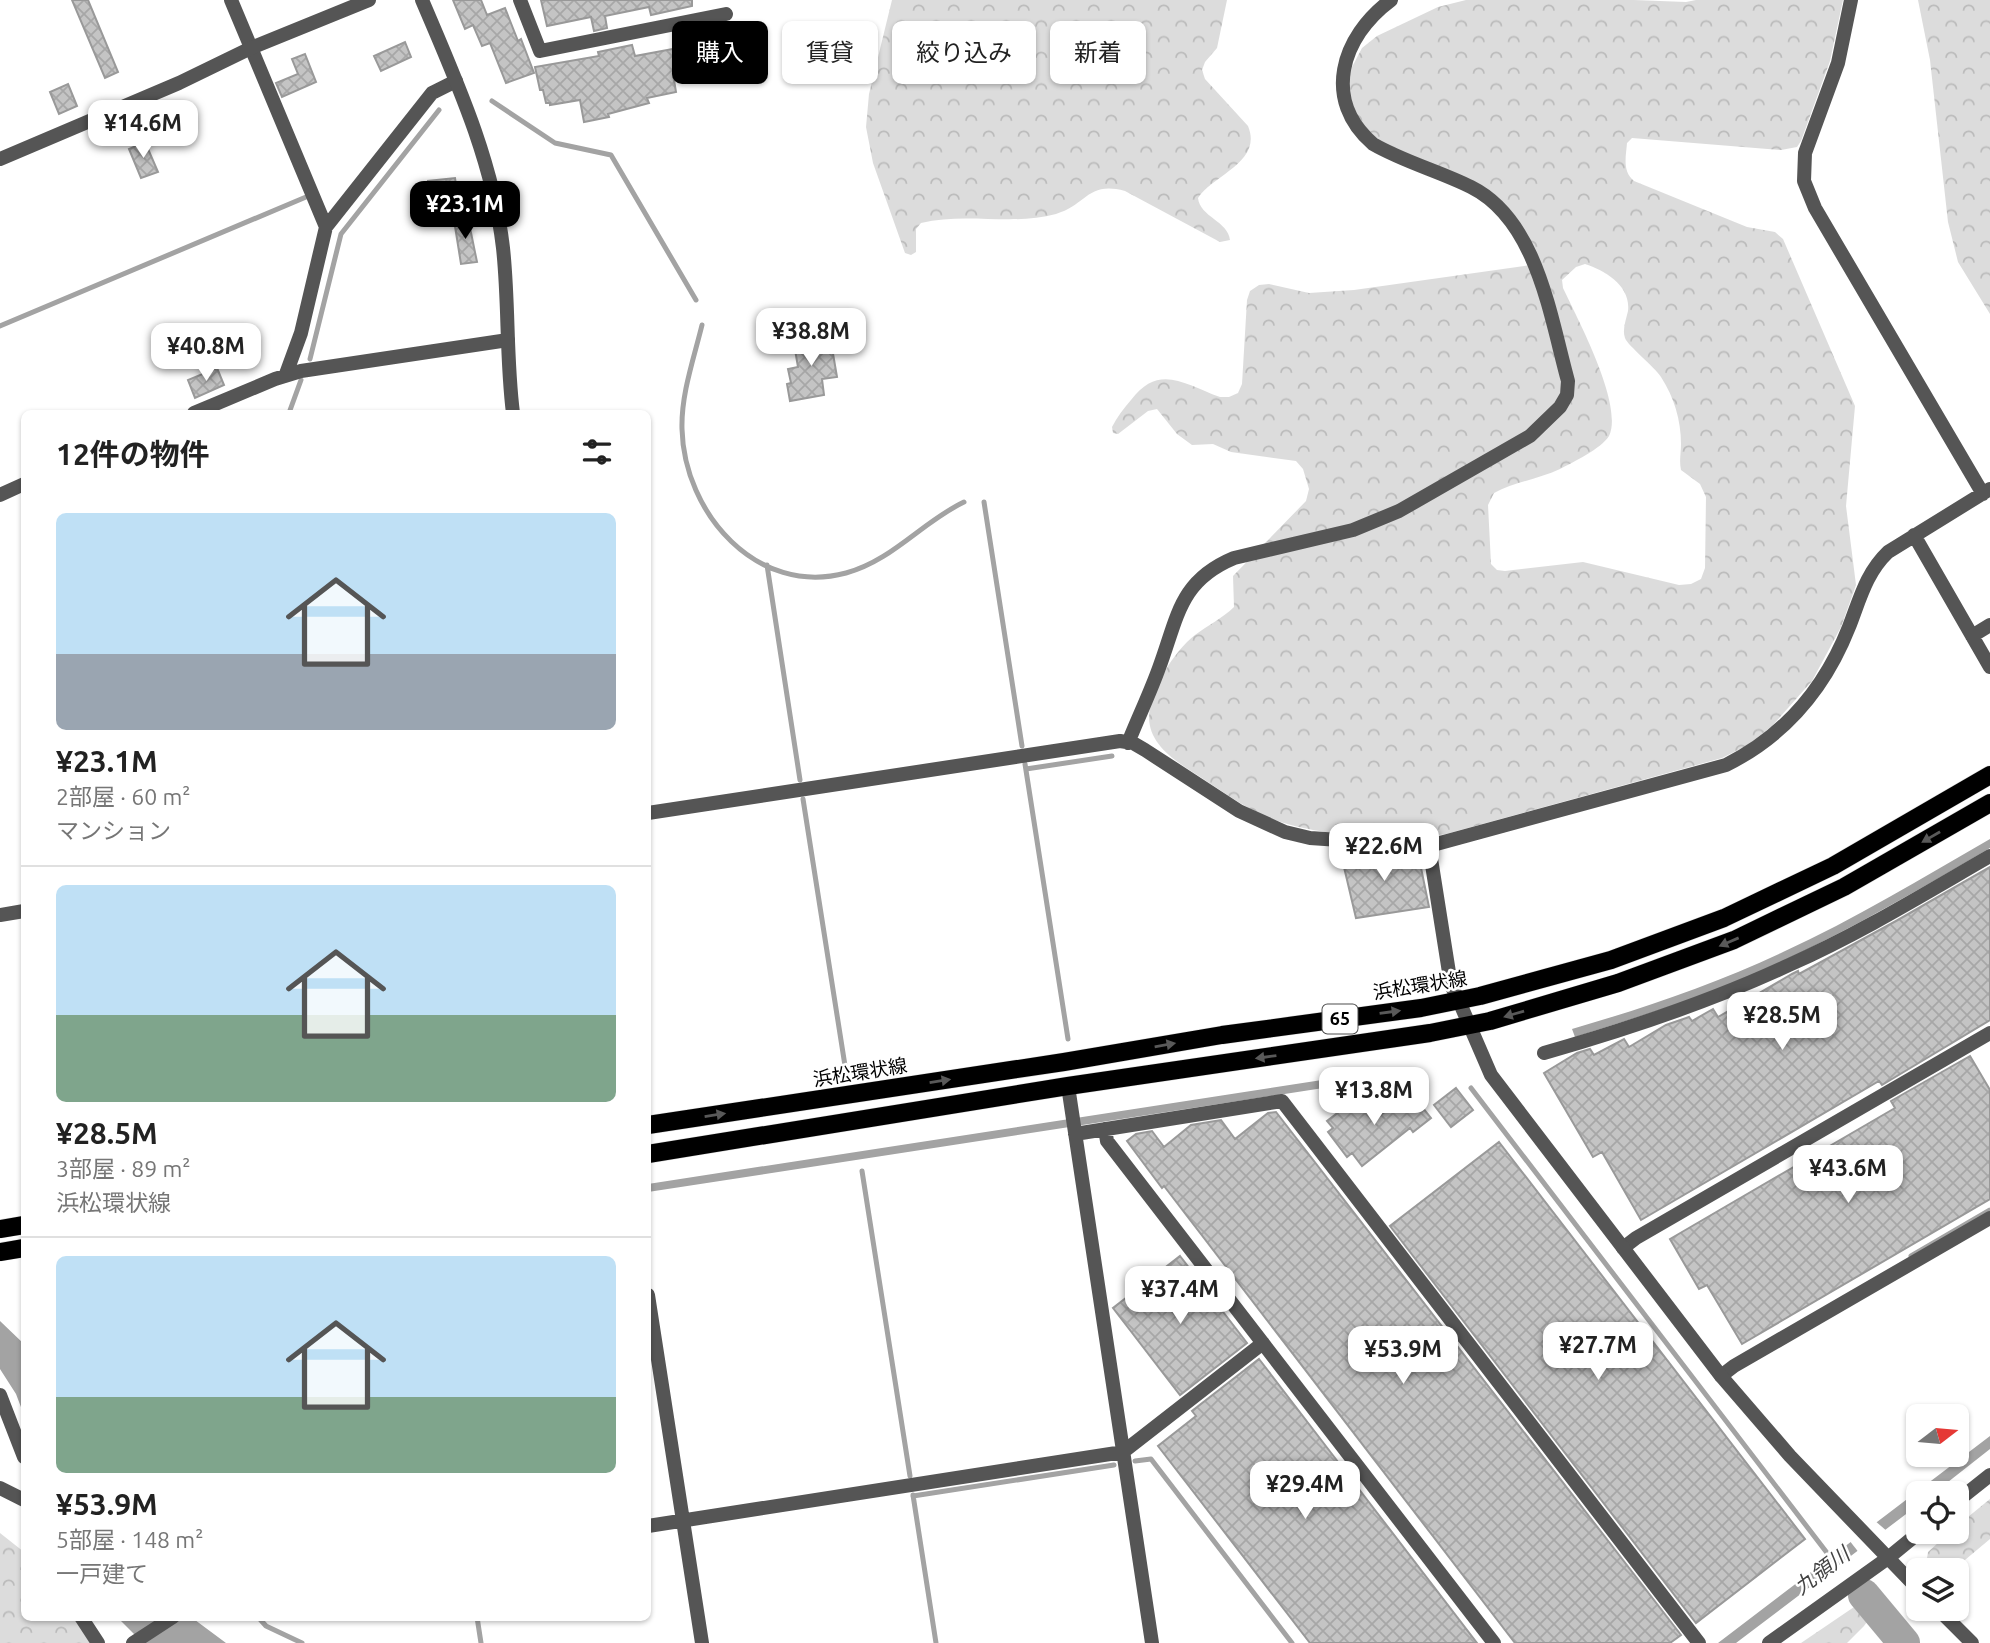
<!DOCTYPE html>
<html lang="ja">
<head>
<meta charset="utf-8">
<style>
  body { margin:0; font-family:Ubuntu,"Noto Sans JP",sans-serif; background:#f6f6f6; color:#222; height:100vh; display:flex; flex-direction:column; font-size:26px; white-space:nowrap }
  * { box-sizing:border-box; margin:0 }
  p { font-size:23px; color:#767676 }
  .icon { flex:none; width:38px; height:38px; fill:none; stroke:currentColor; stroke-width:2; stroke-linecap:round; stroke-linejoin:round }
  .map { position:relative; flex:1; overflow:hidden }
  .details { position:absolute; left:21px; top:410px; width:630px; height:1211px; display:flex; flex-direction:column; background:#fff; border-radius:10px; box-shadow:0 2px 5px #0004 }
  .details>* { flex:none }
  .top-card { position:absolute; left:672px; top:21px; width:665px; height:63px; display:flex; gap:14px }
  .needle { width:46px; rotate:74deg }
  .tools { position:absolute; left:1906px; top:1404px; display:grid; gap:14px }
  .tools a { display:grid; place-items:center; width:63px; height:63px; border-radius:10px; background:#fff; box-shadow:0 2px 5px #0004; font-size:35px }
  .price { position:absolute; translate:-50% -60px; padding:0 16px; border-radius:14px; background:#fff; color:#222; font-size:23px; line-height:46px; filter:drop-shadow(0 2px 4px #0008) }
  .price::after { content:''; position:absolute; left:50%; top:42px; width:21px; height:16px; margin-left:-10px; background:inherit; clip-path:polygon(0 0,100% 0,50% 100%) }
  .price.active { background:#000; color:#fff }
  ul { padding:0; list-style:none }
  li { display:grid; align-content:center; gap:14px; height:371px; padding:0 35px }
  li+li { border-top:2px solid #e0e0e0 }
  li span { display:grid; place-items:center; height:217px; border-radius:10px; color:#555 }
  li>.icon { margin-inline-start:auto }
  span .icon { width:126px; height:126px; fill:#fffc; stroke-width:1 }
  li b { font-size:30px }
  h2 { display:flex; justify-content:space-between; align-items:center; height:84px; padding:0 35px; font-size:30px }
  .tag { padding:0 24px; border-radius:10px; background:#fff; box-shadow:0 2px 5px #0004; font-size:24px; line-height:63px }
  .tag.active { background:#000; color:#fff }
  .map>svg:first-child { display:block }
  .forest { fill:url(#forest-crowns); fill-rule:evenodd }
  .water { fill:#a3a3a3 }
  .pier { fill:#fff }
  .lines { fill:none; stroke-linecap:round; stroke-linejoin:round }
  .stream { stroke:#a3a3a3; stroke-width:5 }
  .river { stroke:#a3a3a3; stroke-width:32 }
  .building { fill:url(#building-cross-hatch); stroke:#999; stroke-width:2 }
  .primary-casing { stroke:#dbdbdb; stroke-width:19 }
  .minor { stroke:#555; stroke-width:14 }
  .tertiary { stroke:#555; stroke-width:14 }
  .primary { stroke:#000; stroke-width:18 }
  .oneway { fill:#595959 }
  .labels { text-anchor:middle; stroke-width:5; stroke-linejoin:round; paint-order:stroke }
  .shield { fill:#fff; stroke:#4c4c4c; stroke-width:2 }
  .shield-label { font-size:18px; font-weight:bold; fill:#000 }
  .street-label { font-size:19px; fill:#000; stroke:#fff }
  .water-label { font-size:21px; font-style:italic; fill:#444; stroke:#fff }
</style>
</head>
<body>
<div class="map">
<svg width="1990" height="1643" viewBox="0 0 1990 1643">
  <defs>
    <pattern id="forest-crowns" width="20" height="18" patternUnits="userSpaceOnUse" patternTransform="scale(1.75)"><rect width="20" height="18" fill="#dcdcdc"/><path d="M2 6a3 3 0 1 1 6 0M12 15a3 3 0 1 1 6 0" fill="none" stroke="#bbb"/></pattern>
    <pattern id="building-cross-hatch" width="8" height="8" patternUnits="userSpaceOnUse" patternTransform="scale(1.75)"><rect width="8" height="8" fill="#c4c4c4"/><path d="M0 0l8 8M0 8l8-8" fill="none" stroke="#a7a7a7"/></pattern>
  </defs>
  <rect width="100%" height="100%" fill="#fff"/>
  <!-- forest -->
  <path class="forest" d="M892,0H1227L1217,48L1205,62L1202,70L1205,79L1248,126C1263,162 1213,175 1198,198C1200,217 1228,221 1230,240L1220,242L1125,191C1087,181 1087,205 1056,214C1013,226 965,212 921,223L916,229V252L911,255L905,253L873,163L866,127L869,94Z
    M1466,0H1634L1686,2L1696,0H1843L1830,61L1801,141L1797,147L1781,150L1632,138L1627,143C1626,157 1622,171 1634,181L1747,227L1775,232L1783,239L1855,406L1846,506L1856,585L1841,627L1812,681L1772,726L1748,745L1722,758L1446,834C1397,842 1313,836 1267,817C1241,806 1218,788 1194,773C1174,760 1149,744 1149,717C1150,690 1174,651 1195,635C1208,625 1223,618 1234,607L1233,576L1306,501L1309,489L1303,469L1296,461L1231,452L1213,444L1192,445L1177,434L1157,409L1148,411L1118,434L1113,433L1112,427C1117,417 1124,408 1131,400C1159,363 1184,384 1220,397H1229L1238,393L1242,384L1247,300L1250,291L1259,285L1269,284L1309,293L1354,290L1531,265L1532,244L1508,209L1376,140L1355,116L1347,85L1352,67L1362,48L1377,36L1438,7ZM1585,264C1606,271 1631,286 1628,311C1626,320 1622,330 1625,338C1628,346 1654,366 1661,377C1674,397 1681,420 1681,444C1681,453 1679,461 1681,470L1700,484L1706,497L1705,568L1701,579L1691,584L1679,585L1583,562L1505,571L1497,570L1491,564L1488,505L1494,493C1514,482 1539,479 1560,469C1572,463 1602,448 1609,436C1624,405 1577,318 1563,288L1562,280L1576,267Z
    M1918,0H1990V314L1958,262L1948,222L1930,60Z
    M1990,1499V1539L1953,1570H1930L1926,1564L1928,1552L1951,1531H1956L1957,1526Z
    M0,1533L24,1552V1617H75L92,1643H0Z
    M1857,1605L1865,1606L1869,1611V1619L1864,1626L1847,1643H1801Z"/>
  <!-- water -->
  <path class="water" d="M1990,839V848C1912,894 1834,939 1750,976C1693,1001 1634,1018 1575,1037L1572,1029C1644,1008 1715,984 1783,952C1855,919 1922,878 1990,839Z
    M1400,1068L1401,1076L648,1192V1184Z
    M0,1321L24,1344V1415L16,1394L0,1369Z
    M1990,1436V1449L1934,1493H1918V1505L1736,1643H1718Z
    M117,1617H191L226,1643H143Z"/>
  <!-- pier -->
  <path class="pier" d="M1874,1520L1888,1532L1860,1554L1849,1540Z"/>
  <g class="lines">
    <!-- stream -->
    <path class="stream" d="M492,101L555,143L611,155L696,300
      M702,325C694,358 681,394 682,429C684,513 757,597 846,573C893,560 922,522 964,502
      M0,326L306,197
      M310,359L341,234L439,110
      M289,413L301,380
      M984,502L1022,746
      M767,565L800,780
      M1025,764L1068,1039
      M1026,769L1112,756
      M803,799L846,1072
      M1471,1088L1834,1562
      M862,1171L910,1476
      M1911,1256L1990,1210
      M1135,1461L1151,1459L1292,1643
      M913,1495L936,1643
      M913,1496L1114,1465
      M258,1617L266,1626L302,1643
      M477,1617L481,1643"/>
    <!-- river -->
    <path class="river" d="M1864,1595L1904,1643"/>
  </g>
  <!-- building -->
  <path class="building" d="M72,0H88L118,72L105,78Z
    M453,0H481L487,15L505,8L518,41L521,39L534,73L506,83L490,43L482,46L473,25L465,29Z
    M541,0H692V6L651,15L649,7L605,16L607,28L594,31L591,17L547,26Z
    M696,33L703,68L673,74L676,92L647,98L649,103L608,114L609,117L584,122L580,100L550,105V103H546L543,90H540L535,67L599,56L598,52L632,45L635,56L678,48L676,37Z
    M405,42L411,57L381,71L374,56Z
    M305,54L316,82L282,97L276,83L298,74L292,59Z
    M68,84L77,106L59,114L50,92Z
    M145,142L158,172L141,178L129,149Z
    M455,178L461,219L430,223L427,204L431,203L428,181Z
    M468,218L477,262L461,264L454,220Z
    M818,334L820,344L831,342L837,377L822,379L824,395L790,401L787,384L791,383L788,369L798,367L793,338Z
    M217,368L224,385L195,398L188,380Z
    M1340,850L1403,854L1404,857L1419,858L1429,907L1356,918Z
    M1990,867V1020L1882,1085L1879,1081L1641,1220L1602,1152L1593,1157L1544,1073L1577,1053L1590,1049L1594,1055L1624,1039L1629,1047L1666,1025L1689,1017L1692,1021L1713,1009L1718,1017L1792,974L1798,971L1799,974L1896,921Z
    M1970,1056L1990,1090V1199L1742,1344L1707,1285L1699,1289L1670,1239L1895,1108L1891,1101Z
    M1456,1088L1473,1110L1451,1127L1434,1105Z
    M1410,1092L1431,1118L1413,1132L1410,1128L1362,1166L1352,1153L1347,1157L1328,1132L1333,1128L1327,1121L1360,1096L1377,1118Z
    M1276,1112L1681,1635L1670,1643H1515L1164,1186L1162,1188L1127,1141L1136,1134L1152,1131L1164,1147L1191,1125L1221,1120L1235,1139L1268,1113Z
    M1499,1142L1805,1539L1696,1623L1390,1226Z
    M1180,1256L1247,1343L1180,1395L1113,1308Z
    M1259,1359L1345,1471L1477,1643H1310L1158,1446L1196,1416L1192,1411Z"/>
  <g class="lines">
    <!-- primary casing -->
    <g class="primary-casing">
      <path id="primary" d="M648,1125L1064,1062L1222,1035L1421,1008L1480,996L1611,960L1724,918L1833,866L1990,775
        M648,1154L1068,1086L1430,1033L1490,1021L1618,983L1734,940L1844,887L1990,803
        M0,1229L24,1225
        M0,1252L24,1248"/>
    </g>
    <!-- minor -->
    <path class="minor" d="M231,0L326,227
      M520,0L540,51L726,14
      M1851,0L1838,63L1805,153L1804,181L1815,208L1983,494
      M286,374L301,333L326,227L432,93L456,81
      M194,413L275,379L301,371L508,340
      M0,495L24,484
      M1914,535L1990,667
      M1972,636L1990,625
      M1128,743C1138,718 1150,693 1159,668C1178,617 1179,581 1234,558L1353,530L1399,511L1530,436L1560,407L1567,395L1568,381C1550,316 1537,220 1471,187C1439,171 1404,162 1373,144C1322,100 1341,37 1391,0
      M648,813L1120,741L1133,743L1145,750L1239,811L1285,832L1310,838L1429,846L1726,765C1784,736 1825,688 1849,627C1860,599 1866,573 1888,552L1990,489
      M1429,846L1451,985L1459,1001
      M0,915L24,911
      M1544,1053C1628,1029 1710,1002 1789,965C1859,934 1924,894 1990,856
      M1068,1086L1152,1643
      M1105,1129L1107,1141L1494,1643
      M1075,1134L1282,1101L1699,1643
      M1623,1248L1636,1238L1990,1033
      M648,1295L702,1643
      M1721,1376L1734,1366L1990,1218
      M0,1395L24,1457
      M0,1488L24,1500
      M648,1526L1123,1452L1263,1343
      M81,1617L98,1643
      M133,1643L173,1617"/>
    <!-- tertiary -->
    <path class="tertiary" d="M422,0C456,80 493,161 503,248C509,303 506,358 513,413
      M0,159L179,83L251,48L369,0
      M1459,1001L1491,1075L1721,1376L1790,1456L1918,1589
      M1956,1502L1990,1475
      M1937,1608L1972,1643
      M1769,1643L1888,1558L1921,1531"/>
    <!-- primary -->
    <use href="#primary" class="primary"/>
  </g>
  <!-- one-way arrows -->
  <defs><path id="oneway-solid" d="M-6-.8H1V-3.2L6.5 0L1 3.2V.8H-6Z" transform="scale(1.75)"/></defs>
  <g class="oneway">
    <use href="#oneway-solid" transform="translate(1931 837) rotate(150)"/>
    <use href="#oneway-solid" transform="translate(1729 942) rotate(157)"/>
    <use href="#oneway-solid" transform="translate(1390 1012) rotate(-8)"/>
    <use href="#oneway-solid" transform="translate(1514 1014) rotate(164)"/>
    <use href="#oneway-solid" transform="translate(1165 1045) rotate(-10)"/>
    <use href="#oneway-solid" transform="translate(1266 1057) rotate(172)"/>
    <use href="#oneway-solid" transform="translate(940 1081) rotate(-9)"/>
    <use href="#oneway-solid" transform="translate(715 1115) rotate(-9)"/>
  </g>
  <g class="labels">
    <!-- shield labels -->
    <rect class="shield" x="1322.5" y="1004.5" width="35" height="29" rx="5"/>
    <g class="shield-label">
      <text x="1340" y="1025">65</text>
    </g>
    <!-- street labels -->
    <g class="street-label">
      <text transform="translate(1420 985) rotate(-9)" y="7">浜松環状線</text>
      <text transform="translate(860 1072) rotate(-9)" y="7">浜松環状線</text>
    </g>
    <!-- water labels -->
    <g class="water-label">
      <text transform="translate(1822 1571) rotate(-37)" y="7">九領川</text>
    </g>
  </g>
</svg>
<div class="tools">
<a><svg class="needle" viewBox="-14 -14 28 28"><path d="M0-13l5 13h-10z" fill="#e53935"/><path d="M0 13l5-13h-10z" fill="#767676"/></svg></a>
<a><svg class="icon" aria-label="locate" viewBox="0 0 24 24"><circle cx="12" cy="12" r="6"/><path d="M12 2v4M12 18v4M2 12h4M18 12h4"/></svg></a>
<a><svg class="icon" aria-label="layers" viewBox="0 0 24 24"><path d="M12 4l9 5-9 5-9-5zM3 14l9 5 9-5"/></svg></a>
</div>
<b class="price" style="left:143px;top:160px">¥14.6M</b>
<b class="price active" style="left:465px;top:241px">¥23.1M</b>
<b class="price" style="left:811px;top:368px">¥38.8M</b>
<b class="price" style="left:206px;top:383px">¥40.8M</b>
<b class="price" style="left:1384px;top:883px">¥22.6M</b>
<b class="price" style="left:1782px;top:1052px">¥28.5M</b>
<b class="price" style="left:1374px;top:1127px">¥13.8M</b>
<b class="price" style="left:1848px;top:1205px">¥43.6M</b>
<b class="price" style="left:1180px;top:1326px">¥37.4M</b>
<b class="price" style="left:1598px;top:1382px">¥27.7M</b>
<b class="price" style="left:1403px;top:1386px">¥53.9M</b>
<b class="price" style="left:1305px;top:1521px">¥29.4M</b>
<div class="top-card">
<a class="tag active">購入</a>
<a class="tag">賃貸</a>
<a class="tag">絞り込み</a>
<a class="tag">新着</a>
</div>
<section class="details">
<h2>12件の物件<svg class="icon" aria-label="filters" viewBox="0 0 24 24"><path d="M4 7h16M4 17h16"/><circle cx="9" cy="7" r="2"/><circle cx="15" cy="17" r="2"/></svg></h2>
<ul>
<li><span style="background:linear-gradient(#bfe0f5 65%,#9aa5b1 0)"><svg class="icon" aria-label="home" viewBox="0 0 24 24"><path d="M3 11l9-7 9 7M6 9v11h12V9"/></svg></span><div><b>¥23.1M</b><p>2部屋 · 60 m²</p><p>マンション</p></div></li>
<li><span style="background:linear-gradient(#bfe0f5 60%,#7fa58c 0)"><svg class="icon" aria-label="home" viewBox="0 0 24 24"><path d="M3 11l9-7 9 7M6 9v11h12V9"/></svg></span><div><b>¥28.5M</b><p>3部屋 · 89 m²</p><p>浜松環状線</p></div></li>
<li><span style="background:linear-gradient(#bfe0f5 65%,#7fa58c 0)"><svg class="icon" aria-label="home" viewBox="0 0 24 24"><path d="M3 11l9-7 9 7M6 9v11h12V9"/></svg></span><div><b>¥53.9M</b><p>5部屋 · 148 m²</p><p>一戸建て</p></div></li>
</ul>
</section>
</div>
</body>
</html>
